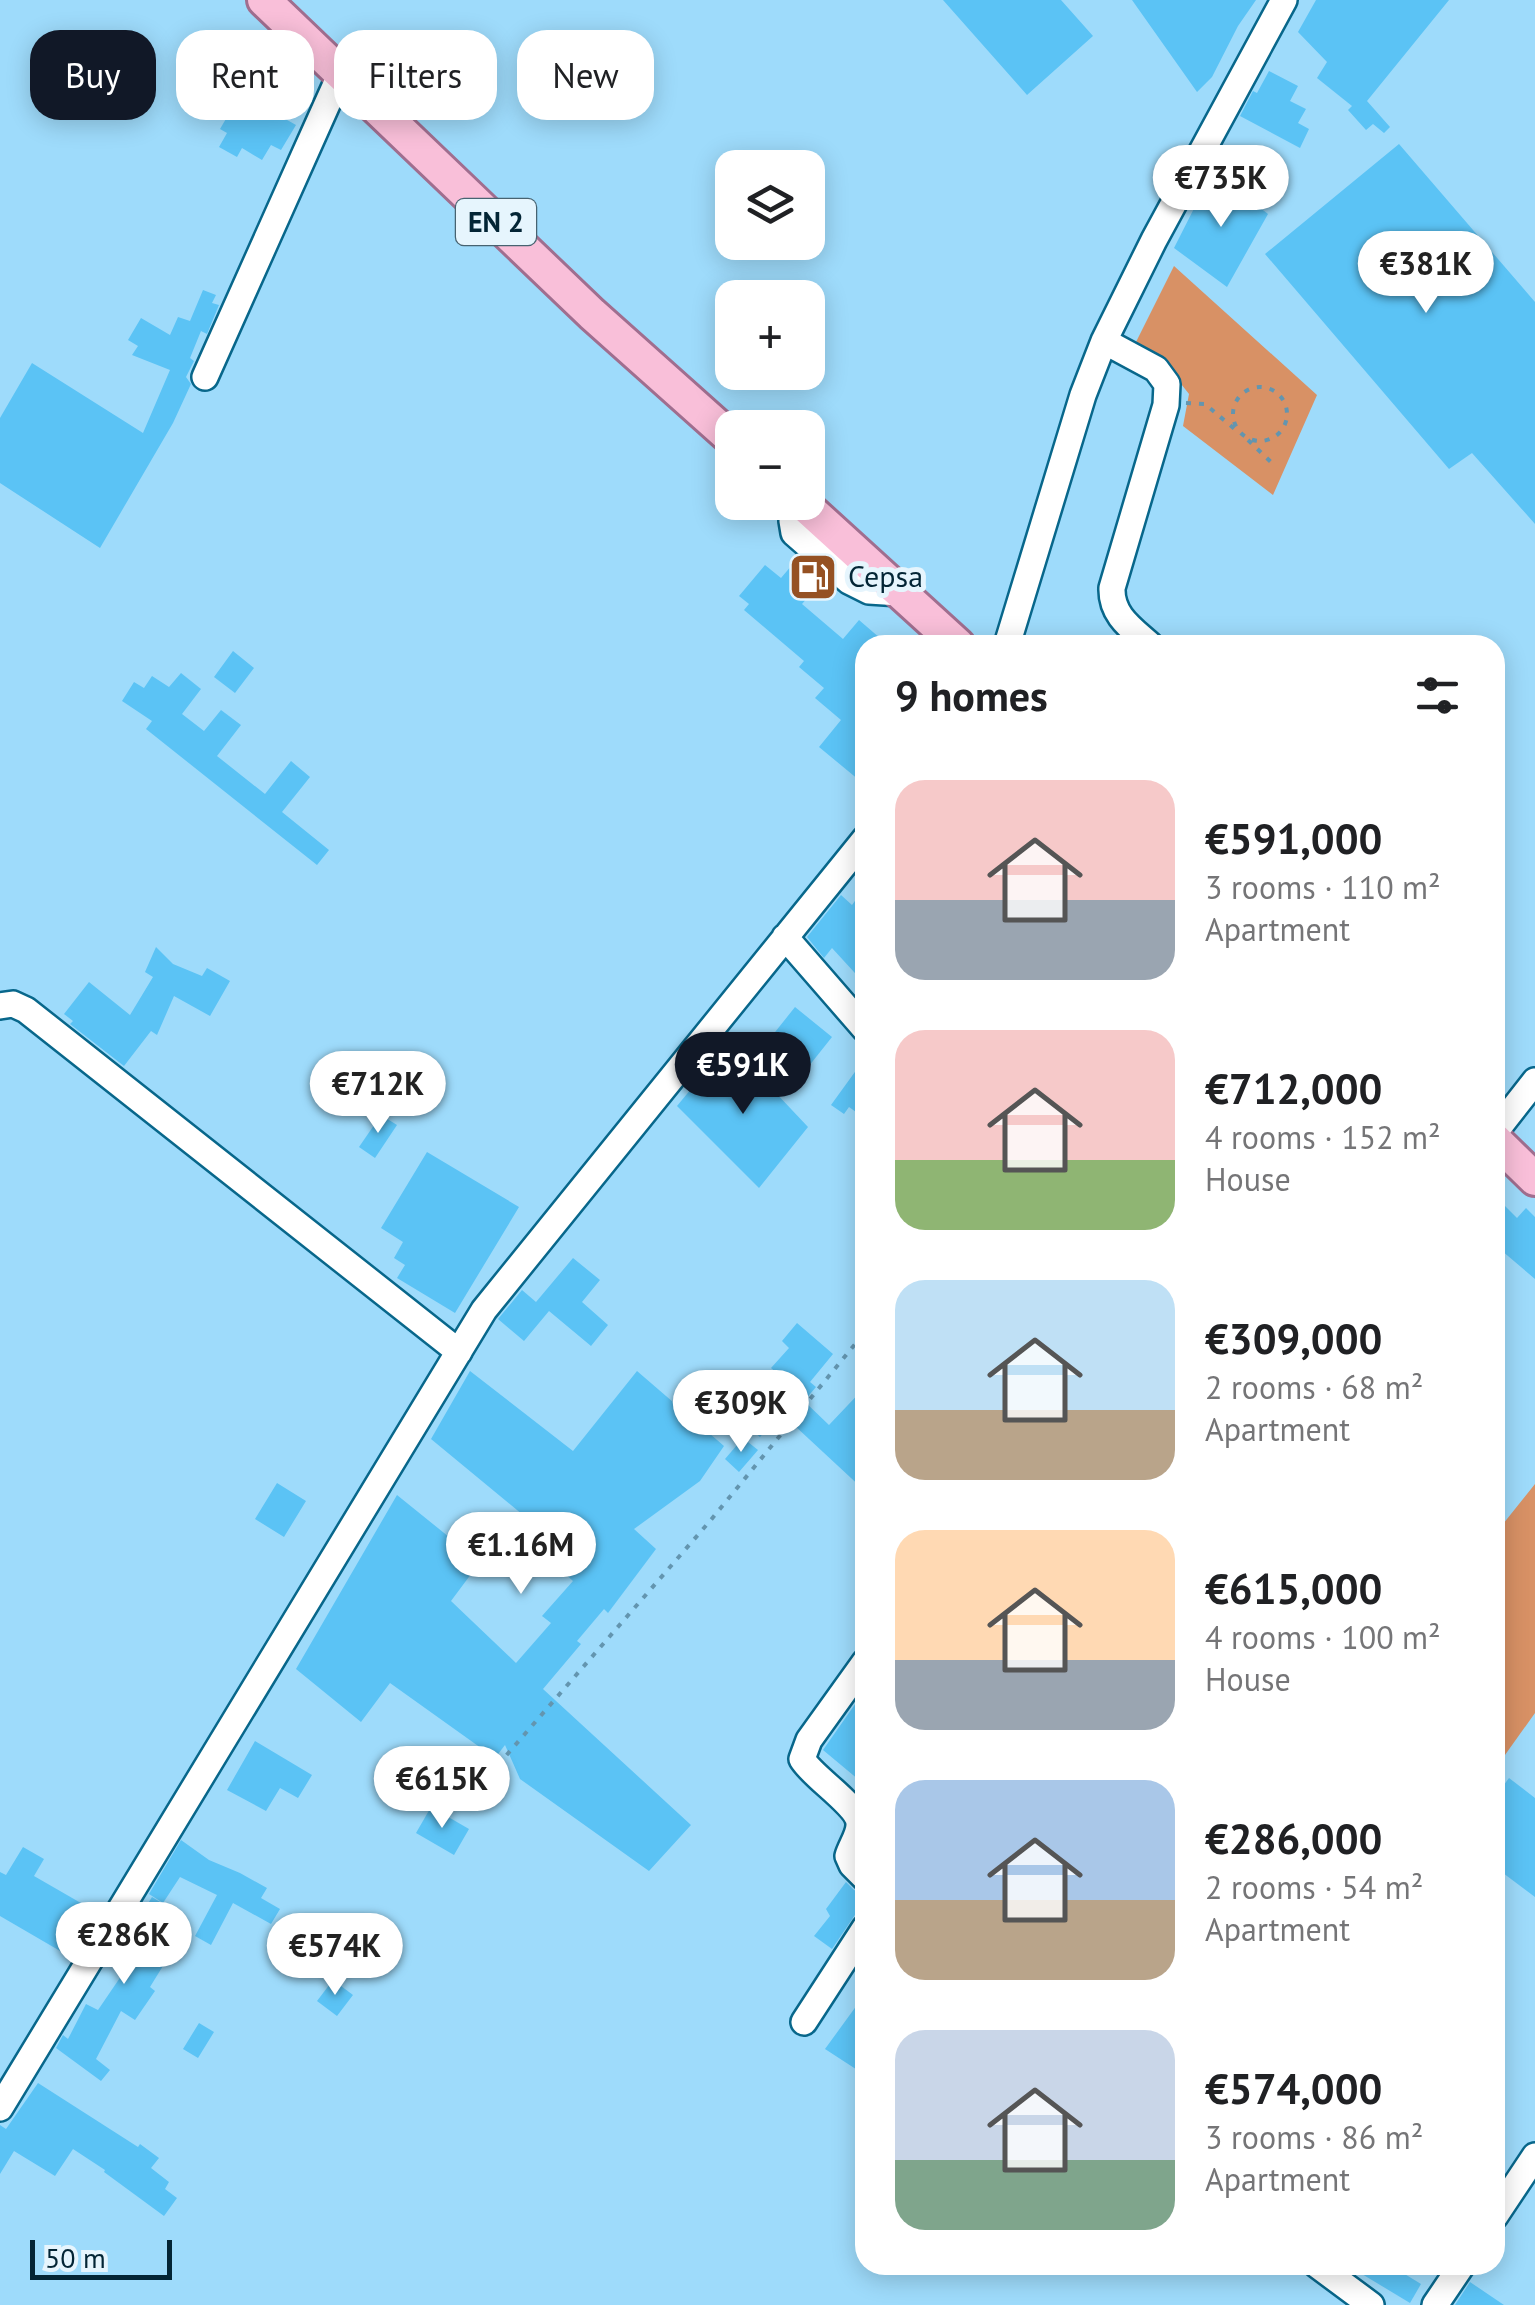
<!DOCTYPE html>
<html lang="en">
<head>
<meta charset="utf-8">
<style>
  body { margin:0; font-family:"PT Sans",sans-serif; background:#f6f6f6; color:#202124; height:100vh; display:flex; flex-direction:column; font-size:38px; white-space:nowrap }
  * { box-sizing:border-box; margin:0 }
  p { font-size:32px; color:#757577 }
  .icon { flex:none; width:55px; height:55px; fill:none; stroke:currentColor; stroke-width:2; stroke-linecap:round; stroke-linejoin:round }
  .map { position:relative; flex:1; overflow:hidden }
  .details { position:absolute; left:855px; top:635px; width:650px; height:1640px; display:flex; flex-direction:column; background:#fff; border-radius:30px; box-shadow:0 5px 25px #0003 }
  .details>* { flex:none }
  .banner { position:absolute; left:30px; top:30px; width:675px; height:90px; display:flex; gap:20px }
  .tools { position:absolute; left:715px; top:150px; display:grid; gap:20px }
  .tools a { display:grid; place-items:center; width:110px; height:110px; border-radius:20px; background:#fff; box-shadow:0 5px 25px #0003; font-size:50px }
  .scale { position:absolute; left:30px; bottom:25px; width:142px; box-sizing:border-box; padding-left:10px; border:5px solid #032535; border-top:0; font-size:28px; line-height:35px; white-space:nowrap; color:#032535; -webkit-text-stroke:8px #e6f5fd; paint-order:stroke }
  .price { position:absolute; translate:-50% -85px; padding:0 22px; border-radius:35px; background:#fff; color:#222; font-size:32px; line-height:65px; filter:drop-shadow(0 2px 5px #0008) }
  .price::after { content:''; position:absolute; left:50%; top:60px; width:30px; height:22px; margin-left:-15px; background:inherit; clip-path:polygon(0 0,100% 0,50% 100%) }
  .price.active { background:#111827; color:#fff }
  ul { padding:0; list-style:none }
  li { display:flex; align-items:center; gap:30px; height:250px; padding:0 40px }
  li span { display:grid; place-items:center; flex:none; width:280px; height:200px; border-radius:30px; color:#555 }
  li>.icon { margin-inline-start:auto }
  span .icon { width:120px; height:120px; fill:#fffc; stroke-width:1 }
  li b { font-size:42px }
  h2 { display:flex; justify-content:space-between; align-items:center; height:120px; padding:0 40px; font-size:42px }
  .chip { padding:0 35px; border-radius:30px; background:#fff; box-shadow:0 5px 25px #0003; font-size:35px; line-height:90px }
  .chip.active { background:#111827; color:#fff }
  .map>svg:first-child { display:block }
  .green { fill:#d89165 }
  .building { fill:#5bc3f5 }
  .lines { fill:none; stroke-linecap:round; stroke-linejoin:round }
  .minor-casing { stroke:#08678b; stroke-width:30 }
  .major-casing { stroke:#a06e8f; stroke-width:38 }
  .path { stroke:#6395af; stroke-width:4; stroke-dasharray:5 8; stroke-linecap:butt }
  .minor { stroke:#fff; stroke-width:25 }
  .major { stroke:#f9bfd9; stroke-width:32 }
  .labels { text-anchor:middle; stroke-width:10; stroke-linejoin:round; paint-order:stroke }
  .shield { fill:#e6f5fd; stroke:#476371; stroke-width:2.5 }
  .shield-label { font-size:28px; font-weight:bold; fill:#032535 }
  .poi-label { font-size:30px; fill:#032535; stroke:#e6f5fd; text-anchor:start }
</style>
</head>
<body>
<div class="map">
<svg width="1535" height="2305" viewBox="0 0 1535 2305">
  <rect width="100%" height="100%" fill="#9edbfb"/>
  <!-- green -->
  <path class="green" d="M1174,266L1317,395L1273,495L1183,426L1189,394L1170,370L1136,342Z
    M1535,1484V1713L1495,1769V1534Z"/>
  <!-- building -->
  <path class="building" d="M943,0H1061L1093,36L1027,95Z
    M1132,0H1256L1238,26L1212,77L1197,92Z
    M1316,0H1449L1367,101L1390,127L1384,133L1373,124L1366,130L1348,110L1352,106L1317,78L1327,62L1298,32Z
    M1269,71L1298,86L1290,101L1306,109L1298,123L1309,129L1300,148L1240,116L1253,91L1257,93Z
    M237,100L269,119L273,112L296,125L281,150L271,145L262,160L242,148L237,157L219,147L227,133L220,129Z
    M1399,144L1535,302V524L1472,453L1449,469L1265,254Z
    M1213,171L1268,214L1227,287L1174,248Z
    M203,290L216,295L212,303L219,305L207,334L201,331L190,358L194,361L186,377L191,384L173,423L100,548L0,483V418L32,363L143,433L170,370L132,355L138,346L128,340L141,318L170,335L178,317L190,321Z
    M798,558L834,589L832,591L821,582L802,604L843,639L859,620L888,645H865V785L819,747L841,720L815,698L824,688L799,667L804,661L744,610L749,604L739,596L765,565L781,578Z
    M233,651L254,668L235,693L214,677Z
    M181,673L201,689L182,714L204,731L221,710L241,725L217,756L265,794L291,761L310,777L282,812L329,850L317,865L146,729L152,721L122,701L134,682L144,688L152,676L169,687Z
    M865,887V984L832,948L824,958L807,937L841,895L852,905Z
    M156,947L173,964L202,976L207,968L230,981L210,1016L174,996L157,1035L151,1031L124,1066L70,1024L73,1021L64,1014L89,982L130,1015L153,977L145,972Z
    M795,1007L832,1037L801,1076L764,1046Z
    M724,1049L775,1092L808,1127L759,1188L677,1106Z
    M865,1058V1101L856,1112L849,1107L844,1114L831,1105Z
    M381,1115L397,1125L375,1158L359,1147Z
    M427,1152L519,1207L455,1313L397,1278L405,1265L394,1258L403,1242L381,1228Z
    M1495,1196L1517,1218L1526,1208L1535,1217V1279L1495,1245Z
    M573,1258L600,1280L582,1302L608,1325L591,1346L549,1311L524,1341L498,1319L522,1290L536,1302Z
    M797,1323L833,1354L810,1382L816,1387L804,1401L829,1425L865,1387V1491L781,1413L760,1437L739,1419L778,1374L771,1368L789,1348L782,1341Z
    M470,1371L573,1451L637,1371L724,1446L700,1481L634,1529L656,1549L608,1613L604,1609L577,1641L581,1644L543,1689L691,1825L649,1871L520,1779L505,1745L495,1758L390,1683L361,1722L296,1669L397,1495L480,1562L451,1601L516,1663L551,1623L542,1616L573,1581L513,1527L523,1515L431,1439Z
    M743,1438L758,1450L739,1472L725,1459Z
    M277,1483L306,1501L284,1537L255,1519Z
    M865,1690V1785L823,1750Z
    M255,1741L312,1775L298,1798L280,1788L266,1811L227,1790Z
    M1509,1778L1535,1798V1897L1495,1867V1797Z
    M431,1807L469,1829L454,1855L416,1833Z
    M181,1840L209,1860L240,1873L267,1888L261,1898L280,1909L271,1924L233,1903L211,1945L195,1936L217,1895L180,1877L163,1903L149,1894Z
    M23,1847L44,1859L34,1876L93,1910L67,1955L0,1916V1872L6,1875Z
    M846,1882L854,1890L865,1894V1900L832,1949L814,1936L830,1916L826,1909Z
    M152,1897L185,1917L160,1957L166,1961L150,1987L155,1991L135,2020L121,2011L96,2059L110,2070L101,2081L56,2048L63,2035L68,2039L86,2004L98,2010L130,1963L116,1955Z
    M333,1980L353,1995L337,2016L317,2001Z
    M865,1994V2075L825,2049Z
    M199,2023L214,2032L198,2058L183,2049Z
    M38,2083L138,2147L140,2144L159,2158L151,2168L169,2182L165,2189L177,2198L164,2216L104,2172L105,2170L73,2149L55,2176L14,2151L0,2174V2125L6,2129Z
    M1347,2265H1390L1421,2284L1410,2303Z
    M1470,2282L1504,2305H1455Z"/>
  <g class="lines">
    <!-- minor casing -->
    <g class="minor-casing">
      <path id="minor" d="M1104,341L1156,369L1167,384L1166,405L1112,588C1111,615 1131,628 1150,645
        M205,377L341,73
        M811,512L796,515L792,521L794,533L849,581L869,591L900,593
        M1007,645L1083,395L1104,341L1154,240L1284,0
        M785,937L865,1029
        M0,1006L13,1004L26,1010L459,1352
        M1495,1132L1535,1081
        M865,1662L809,1740L802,1759C813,1778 860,1806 859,1825C859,1835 851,1846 848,1856L852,1865L865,1878
        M804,2022L865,1928
        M0,2108L484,1310L865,839
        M1495,2216L1535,2156
        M1317,2265L1371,2305
        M1435,2305L1462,2265"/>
    </g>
    <!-- major casing -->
    <g class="major-casing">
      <path id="major" d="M264,0L592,314L732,439
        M801,502L958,645
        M1495,1140L1535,1179"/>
    </g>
    <!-- path -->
    <path class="path" d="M1233 414a27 27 0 1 1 54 0a27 27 0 1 1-54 0Z
      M1186,403L1205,404L1237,431
      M1248,440L1272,463
      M464,1804L710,1521L865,1332"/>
    <!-- minor -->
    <use href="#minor" class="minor"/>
    <!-- major -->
    <use href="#major" class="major"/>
  </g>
  <!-- icons -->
  <defs>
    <g id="fuel-square" transform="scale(2.5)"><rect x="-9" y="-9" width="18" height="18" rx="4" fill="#955123" stroke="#e6f5fd"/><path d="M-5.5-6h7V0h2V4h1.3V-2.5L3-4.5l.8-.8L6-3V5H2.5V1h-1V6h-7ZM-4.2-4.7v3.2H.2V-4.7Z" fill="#fff"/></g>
  </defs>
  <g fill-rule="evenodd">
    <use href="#fuel-square" x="813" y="577"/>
  </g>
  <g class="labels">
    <!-- shield labels -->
    <rect class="shield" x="456" y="199" width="80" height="46" rx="8"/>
    <g class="shield-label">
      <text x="496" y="232">EN 2</text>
    </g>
    <!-- poi labels -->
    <g class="poi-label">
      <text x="848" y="587">Cepsa</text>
    </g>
  </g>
</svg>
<div class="tools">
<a><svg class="icon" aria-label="layers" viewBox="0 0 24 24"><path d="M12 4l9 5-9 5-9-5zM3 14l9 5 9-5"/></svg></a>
<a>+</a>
<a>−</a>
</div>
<div class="scale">50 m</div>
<b class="price" style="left:1221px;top:230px">€735K</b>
<b class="price" style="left:1426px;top:316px">€381K</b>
<b class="price active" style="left:743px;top:1117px">€591K</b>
<b class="price" style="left:378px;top:1136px">€712K</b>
<b class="price" style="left:741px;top:1455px">€309K</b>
<b class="price" style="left:521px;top:1597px">€1.16M</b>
<b class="price" style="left:442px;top:1831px">€615K</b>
<b class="price" style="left:124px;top:1987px">€286K</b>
<b class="price" style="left:335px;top:1998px">€574K</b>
<div class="banner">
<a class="chip active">Buy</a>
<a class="chip">Rent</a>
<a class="chip">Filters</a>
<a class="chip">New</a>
</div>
<section class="details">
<h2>9 homes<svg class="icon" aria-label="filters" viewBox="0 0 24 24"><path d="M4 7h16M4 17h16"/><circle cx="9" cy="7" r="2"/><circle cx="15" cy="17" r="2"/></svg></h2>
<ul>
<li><span style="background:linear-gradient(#f6c9c9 60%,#9aa5b1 0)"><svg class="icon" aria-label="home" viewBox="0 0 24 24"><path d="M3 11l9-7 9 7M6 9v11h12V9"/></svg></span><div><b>€591,000</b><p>3 rooms · 110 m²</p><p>Apartment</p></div></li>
<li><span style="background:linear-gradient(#f6c9c9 65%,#8fb573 0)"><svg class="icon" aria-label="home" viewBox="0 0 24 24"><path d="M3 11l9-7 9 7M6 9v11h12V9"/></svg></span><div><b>€712,000</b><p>4 rooms · 152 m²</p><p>House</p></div></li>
<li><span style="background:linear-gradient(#bfe0f5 65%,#b9a48a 0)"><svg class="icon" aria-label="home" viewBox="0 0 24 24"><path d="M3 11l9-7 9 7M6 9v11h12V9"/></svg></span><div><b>€309,000</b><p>2 rooms · 68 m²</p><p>Apartment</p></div></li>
<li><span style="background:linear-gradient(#ffd9b3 65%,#9aa5b1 0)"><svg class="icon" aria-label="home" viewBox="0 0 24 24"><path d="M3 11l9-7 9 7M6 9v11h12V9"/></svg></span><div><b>€615,000</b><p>4 rooms · 100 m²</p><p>House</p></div></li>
<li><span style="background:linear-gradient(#a9c7e8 60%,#b9a48a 0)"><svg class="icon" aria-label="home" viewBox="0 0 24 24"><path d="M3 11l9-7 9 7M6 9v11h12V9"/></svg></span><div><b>€286,000</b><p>2 rooms · 54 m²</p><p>Apartment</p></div></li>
<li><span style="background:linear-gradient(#c9d6e8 65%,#7fa58c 0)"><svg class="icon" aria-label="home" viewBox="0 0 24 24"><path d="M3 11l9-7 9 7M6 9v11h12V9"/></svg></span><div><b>€574,000</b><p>3 rooms · 86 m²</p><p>Apartment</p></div></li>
</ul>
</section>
</div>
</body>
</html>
